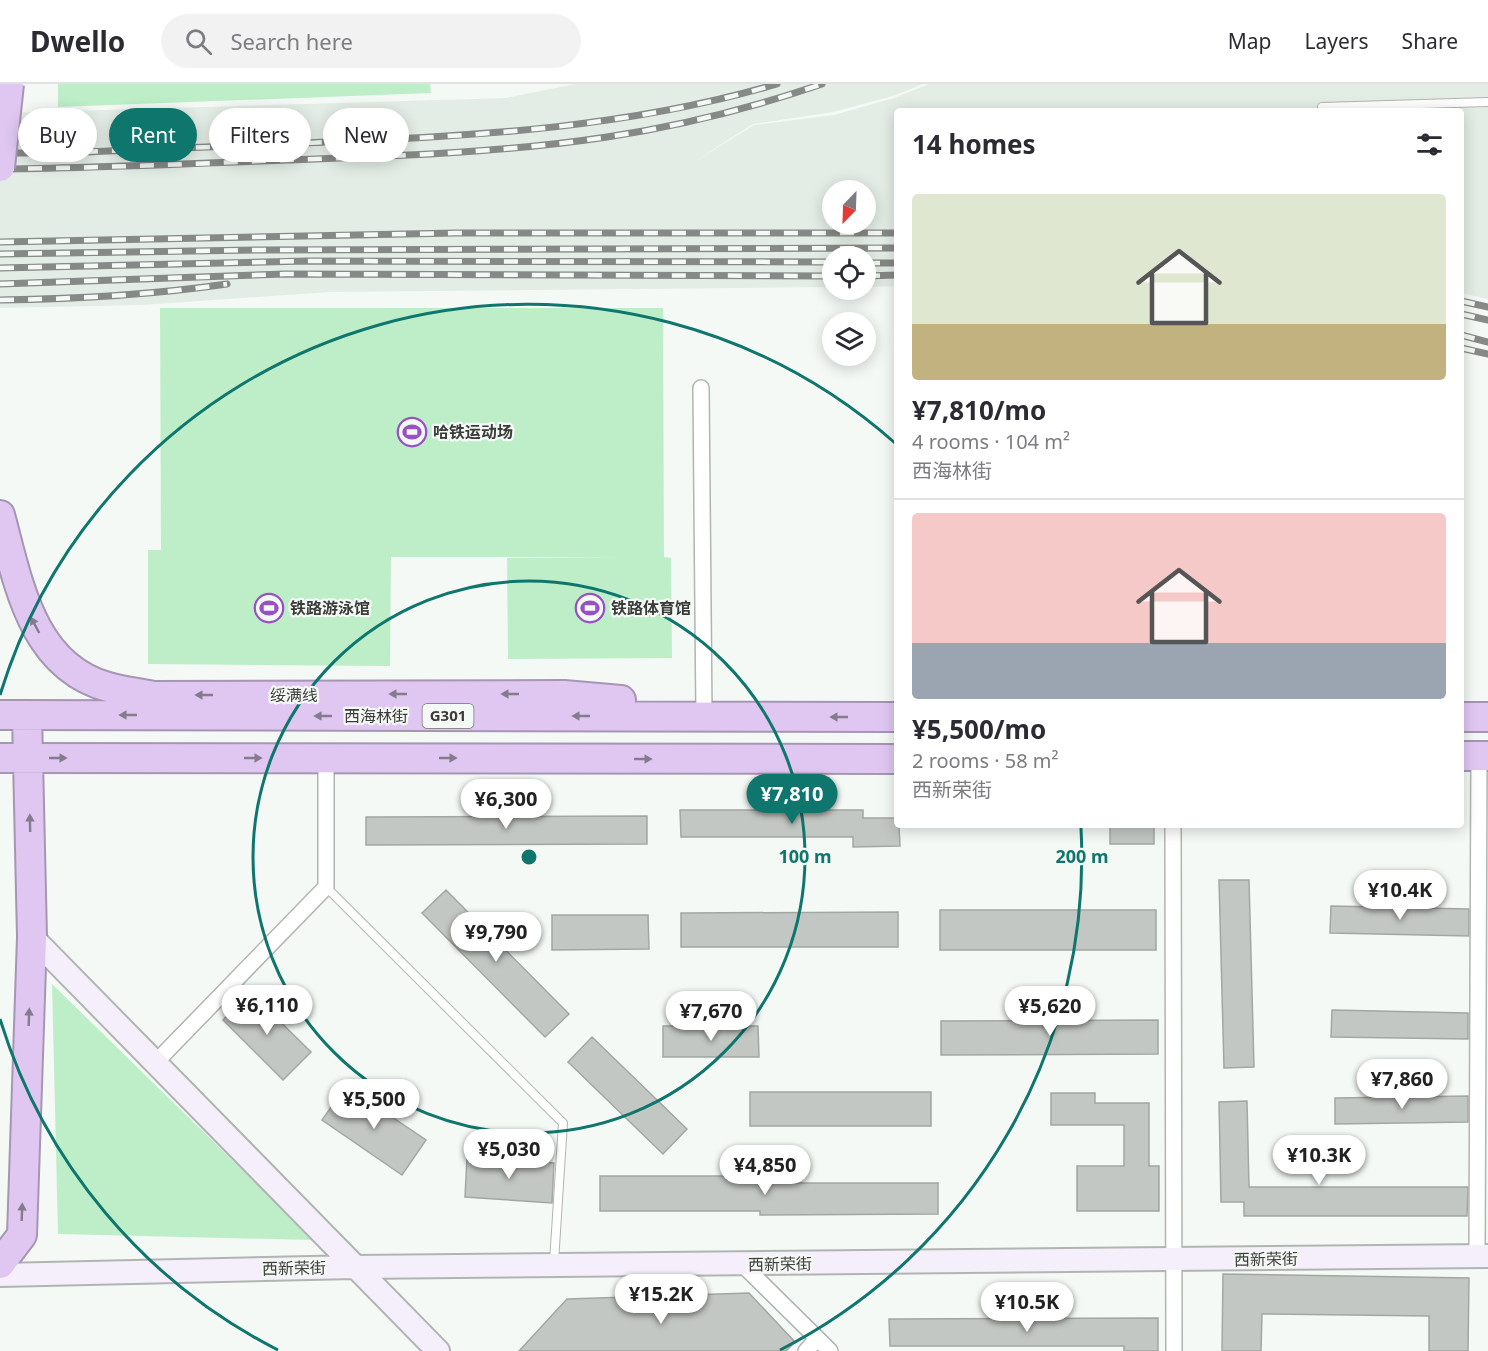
<!DOCTYPE html>
<html lang="en">
<head>
<meta charset="utf-8">
<style>
  body { margin:0; font-family:"Noto Sans","Noto Sans SC",sans-serif; background:#f2f2f3; color:#2b2b33; height:100vh; display:flex; flex-direction:column; font-size:22px; white-space:nowrap }
  * { box-sizing:border-box; margin:0 }
  p { font-size:20px; color:#7c7c81 }
  .icon { flex:none; width:33px; height:33px; fill:none; stroke:currentColor; stroke-width:2; stroke-linecap:round; stroke-linejoin:round }
  .map { position:relative; flex:1; overflow:hidden }
  .drawer { position:absolute; left:894px; top:24px; width:570px; height:720px; display:flex; flex-direction:column; background:#fff; border-radius:6px; box-shadow:0 3px 15px #0003 }
  .drawer>* { flex:none }
  .banner { position:absolute; left:18px; top:24px; width:570px; height:54px; display:flex; gap:12px }
  .needle { width:39px; rotate:203deg }
  .tools { position:absolute; left:822px; top:96px; display:grid; gap:12px }
  .tools a { display:grid; place-items:center; width:54px; height:54px; border-radius:50%; background:#fff; box-shadow:0 3px 15px #0003; font-size:30px }
  .price { position:absolute; translate:-50% -51px; padding:0 14px; border-radius:21px; background:#fff; color:#222; font-size:20px; line-height:39px; filter:drop-shadow(0 2px 3px #0008) }
  .price::after { content:''; position:absolute; left:50%; top:36px; width:18px; height:14px; margin-left:-9px; background:inherit; clip-path:polygon(0 0,100% 0,50% 100%) }
  .price.current { background:#0f766e; color:#fff }
  ul { padding:0; list-style:none }
  li { display:grid; align-content:center; gap:12px; height:318px; padding:0 18px }
  li+li { border-top:2px solid #e1e1e2 }
  li span { display:grid; place-items:center; height:186px; border-radius:6px; color:#555 }
  li>.icon { margin-inline-start:auto }
  span .icon { width:108px; height:108px; fill:#fffc; stroke-width:1 }
  li b { font-size:26px }
  h2 { display:flex; justify-content:space-between; align-items:center; height:72px; padding:0 18px; font-size:26px }
  .chip { padding:0 21px; border-radius:27px; background:#fff; box-shadow:0 3px 15px #0003; font-size:21px; line-height:54px }
  .chip.current { background:#0f766e; color:#fff }
  header { display:flex; align-items:center; gap:36px; box-sizing:border-box; height:84px; padding:0 30px; background:#fff; border-bottom:2px solid #e1e1e2 }
  header strong { font-size:28px }
  nav { display:flex; gap:33px; margin-inline-start:auto; font-size:21px }
  .search { width:420px; height:54px; background:#f2f2f3; display:flex; align-items:center; gap:15px; box-sizing:border-box; padding:0 21px; border-radius:33px; color:#7c7c81; font-size:22px }
  .map>svg:first-child { display:block }
  .built { fill:#e3ede5; fill-rule:evenodd }
  .green { fill:#bdeec8 }
  .building { fill:#c3c7c3; stroke:#a3a7a3; stroke-width:1.5 }
  .lines { fill:none; stroke-linecap:round; stroke-linejoin:round }
  .lane-casing { stroke:#b1b5b1; stroke-width:10 }
  .street-casing { stroke:#b1b5b1; stroke-width:18 }
  .secondary-casing { stroke:#b1b5b1; stroke-width:26 }
  .highway-casing { stroke:#a596b2; stroke-width:32 }
  .lane { stroke:#fff; stroke-width:8 }
  .street { stroke:#fff; stroke-width:15 }
  .secondary { stroke:#f5eefb; stroke-width:22 }
  .highway { stroke:#dfc7f2; stroke-width:28 }
  .rail-casing { stroke:#868986; stroke-width:7 }
  .rail { stroke:#f4f9f5; stroke-width:4.5; stroke-dasharray:14; stroke-linecap:butt }
  .highway-bridge-casing { stroke:#a596b2; stroke-width:32; stroke-linecap:butt }
  .highway-bridge { stroke:#dfc7f2; stroke-width:28 }
  .oneway { fill:#847b8d }
  .ring { fill:none; stroke:#0f766e; stroke-width:3 }
  .labels { text-anchor:middle; stroke-width:4.5; stroke-linejoin:round; paint-order:stroke }
  .shield { fill:#f4f9f5; stroke:#727572; stroke-width:1.5 }
  .shield-label { font-size:15px; font-weight:bold; fill:#3a3c3a }
  .poi-label { font-size:16px; font-weight:bold; fill:#3a3c3a; stroke:#f4f9f5; text-anchor:start }
  .street-label { font-size:16px; fill:#3a3c3a; stroke:#f4f9f5 }
  .centre { fill:#0f766e; stroke:#f4f9f5; stroke-width:3 }
  .ring-label { font-size:18px; text-anchor:middle; font-weight:bold; fill:#0f766e; stroke:#f4f9f5; stroke-width:4.5; stroke-linejoin:round; paint-order:stroke }
</style>
</head>
<body>
<header>
<strong>Dwello</strong>
<div class="search"><svg class="icon" aria-label="search" viewBox="0 0 24 24"><circle cx="10" cy="10" r="6"/><path d="M15 15l6 6"/></svg>Search here</div>
<nav><a>Map</a><a>Layers</a><a>Share</a></nav>
</header>
<div class="map">
<svg width="1488" height="1267" viewBox="0 0 1488 1267">
  <rect width="100%" height="100%" fill="#f4f9f5"/>
  <!-- built -->
  <path class="built" d="M575,0H923L893,12L833,28L753,40L689,81L754,41L834,31L894,14L929,0H1488V215L1461,209V27H897V202L866,203V172H832V203L330,208L142,221L0,224V29L506,14ZM832,106H866V140H832Z"/>
  <!-- green -->
  <path class="green" d="M58,0H430L431,9L58,23Z
    M160,224H663L664,473L671,474L672,574L508,575L507,474L620,473H391L390,582L148,580V466H161Z
    M52,900L314,1156L58,1150Z"/>
  <!-- building -->
  <path class="building" d="M680,726H863V734H897V741H899L900,762L853,763V753H681Z
    M647,732V760L366,761V733Z
    M1110,741H1154V760H1110Z
    M1219,796H1249L1254,983L1224,984Z
    M446,806L569,930L545,953L422,829Z
    M1331,822L1469,825V852L1330,849Z
    M940,826H1156V866H940Z
    M898,828V863H681V829Z
    M552,831H648L649,865L552,866Z
    M250,908L311,968L283,996L223,936Z
    M1332,926L1468,929V955L1331,953Z
    M1158,936V970L941,971V937Z
    M663,942H758L759,973H663Z
    M592,953L687,1045L663,1070L568,978Z
    M346,1002L426,1056L402,1091L322,1036Z
    M750,1008H931V1042H750Z
    M1051,1009H1095V1019H1149V1082H1159V1127H1077V1082H1124V1041H1051Z
    M1468,1012V1038L1335,1040V1014Z
    M1247,1017L1249,1103H1468L1467,1132H1244V1118H1221L1219,1018Z
    M467,1073L554,1079L552,1119L465,1113Z
    M600,1092H737V1099H938V1130L760,1131V1127H600Z
    M1223,1190L1469,1194L1468,1267H1429V1232L1262,1230L1261,1267H1222Z
    M749,1209L795,1258L786,1267H519L567,1215Z
    M1158,1234V1267H1124V1262H890L889,1235Z"/>
  <g class="lines">
    <!-- lane casing -->
    <g class="lane-casing">
      <path id="lane" d="M1322,23L1488,18
        M326,803L563,1039L554,1178"/>
    </g>
    <!-- street casing -->
    <g class="street-casing">
      <path id="street" d="M701,304L704,633
        M1173,741L1174,1267
        M155,979L326,803V674
        M1477,1172L1479,672
        M742,1180L830,1267
        M806,1267L817,1255"/>
    </g>
    <!-- secondary casing -->
    <g class="secondary-casing">
      <path id="secondary" d="M32,853L438,1267
        M0,1191L354,1183L1488,1172"/>
    </g>
    <!-- highway casing -->
    <g class="highway-casing">
      <path id="highway" d="M0,431C18,497 31,582 108,603C122,607 139,609 154,612L564,611L621,616
        M0,631L897,633
        M1461,633H1488
        M1461,672H1488
        M0,674L897,675
        M0,1180L22,1151L32,853L27,631"/>
    </g>
    <!-- lane -->
    <use href="#lane" class="lane"/>
    <!-- street -->
    <use href="#street" class="street"/>
    <!-- secondary -->
    <use href="#secondary" class="secondary"/>
    <!-- highway -->
    <use href="#highway" class="highway"/>
    <!-- rail casing -->
    <g class="rail-casing">
      <path id="rail" d="M0,69H60C149,65 239,62 328,58C480,52 631,43 777,0
        M0,85C95,84 190,80 286,76C393,72 501,69 607,53C680,42 752,24 822,0
        M0,158L456,149H897
        M0,170L260,166L897,164
        M866,179H897
        M0,184L307,177L832,178
        M866,192L897,191
        M0,200L285,190L832,192
        M0,216C76,215 151,211 227,200
        M1461,217L1488,223
        M1461,230L1488,236
        M1461,251L1488,258
        M1461,264L1488,270"/>
    </g>
    <!-- rail -->
    <use href="#rail" class="rail"/>
    <!-- highway-bridge casing -->
    <g class="highway-bridge-casing">
      <path id="highway-bridge" d="M0,83L9,0"/>
    </g>
    <!-- highway-bridge -->
    <use href="#highway-bridge" class="highway-bridge"/>
  </g>
  <!-- one-way arrows -->
  <defs><path id="oneway-solid" d="M-6-.8H1V-3.2L6.5 0L1 3.2V.8H-6Z" transform="scale(1.5)"/></defs>
  <g class="oneway">
    <use href="#oneway-solid" transform="translate(35 541) rotate(-118)"/>
    <use href="#oneway-solid" transform="translate(398 610) rotate(180)"/>
    <use href="#oneway-solid" transform="translate(510 610) rotate(-180)"/>
    <use href="#oneway-solid" transform="translate(204 611) rotate(180)"/>
    <use href="#oneway-solid" transform="translate(128 631) rotate(-180)"/>
    <use href="#oneway-solid" transform="translate(323 632) rotate(-180)"/>
    <use href="#oneway-solid" transform="translate(581 632) rotate(-180)"/>
    <use href="#oneway-solid" transform="translate(839 633) rotate(-180)"/>
    <use href="#oneway-solid" transform="translate(58 674)"/>
    <use href="#oneway-solid" transform="translate(253 674)"/>
    <use href="#oneway-solid" transform="translate(448 674)"/>
    <use href="#oneway-solid" transform="translate(643 675)"/>
    <use href="#oneway-solid" transform="translate(30 739) rotate(-91)"/>
    <use href="#oneway-solid" transform="translate(29 933) rotate(-88)"/>
    <use href="#oneway-solid" transform="translate(22 1128) rotate(-88)"/>
  </g>
  <!-- distance rings -->
  <g class="ring">
    <circle cx="529" cy="773" r="276"/>
    <path d="M278 1266A553 553 0 0 1 0 935M0 611A553 553 0 0 1 895 359M1081 744A553 553 0 0 1 780 1266"/>
  </g>
  <!-- icons -->
  <defs>
    <g id="stadium-ring" transform="scale(1.5)"><circle r="9.5" fill="#f4f9f5" stroke="#9751c5" stroke-width="1.5"/><path d="M0-5a6.5 5 0 1 0 0 10a6.5 5 0 1 0 0-10ZM-3.5-1.8h7v3.6h-7Z" fill="#9751c5"/></g>
  </defs>
  <g fill-rule="evenodd">
    <use href="#stadium-ring" x="412" y="348"/>
    <use href="#stadium-ring" x="269" y="524"/>
    <use href="#stadium-ring" x="590" y="524"/>
  </g>
  <g class="labels">
    <!-- shield labels -->
    <rect class="shield" x="422.5" y="620" width="51" height="24" rx="4.5"/>
    <g class="shield-label">
      <text x="448" y="637">G301</text>
    </g>
    <!-- poi labels -->
    <g class="poi-label">
      <text x="433" y="354">哈铁运动场</text>
      <text x="290" y="530">铁路游泳馆</text>
      <text x="611" y="530">铁路体育馆</text>
    </g>
    <!-- street labels -->
    <g class="street-label">
      <text x="294" y="617">绥满线</text>
      <text x="376" y="638">西海林街</text>
      <text transform="translate(1266 1175) rotate(-1)" y="6">西新荣街</text>
      <text transform="translate(780 1180) rotate(-1)" y="6">西新荣街</text>
      <text transform="translate(294 1184) rotate(-1)" y="6">西新荣街</text>
    </g>
  </g>
  <circle cx="529" cy="773" r="9" class="centre"/>
  <g class="ring-label">
    <text x="805" y="779">100 m</text>
    <text x="1082" y="779">200 m</text>
  </g>
</svg>
<div class="tools">
<a><svg class="needle" viewBox="-14 -14 28 28"><path d="M0-13l5 13h-10z" fill="#e53935"/><path d="M0 13l5-13h-10z" fill="#7c7c81"/></svg></a>
<a><svg class="icon" aria-label="locate" viewBox="0 0 24 24"><circle cx="12" cy="12" r="6"/><path d="M12 2v4M12 18v4M2 12h4M18 12h4"/></svg></a>
<a><svg class="icon" aria-label="layers" viewBox="0 0 24 24"><path d="M12 4l9 5-9 5-9-5zM3 14l9 5 9-5"/></svg></a>
</div>
<b class="price current" style="left:792px;top:741px">¥7,810</b>
<b class="price" style="left:506px;top:746px">¥6,300</b>
<b class="price" style="left:1400px;top:837px">¥10.4K</b>
<b class="price" style="left:496px;top:879px">¥9,790</b>
<b class="price" style="left:267px;top:952px">¥6,110</b>
<b class="price" style="left:1050px;top:953px">¥5,620</b>
<b class="price" style="left:711px;top:958px">¥7,670</b>
<b class="price" style="left:1402px;top:1026px">¥7,860</b>
<b class="price" style="left:374px;top:1046px">¥5,500</b>
<b class="price" style="left:509px;top:1096px">¥5,030</b>
<b class="price" style="left:1319px;top:1102px">¥10.3K</b>
<b class="price" style="left:765px;top:1112px">¥4,850</b>
<b class="price" style="left:661px;top:1241px">¥15.2K</b>
<b class="price" style="left:1027px;top:1249px">¥10.5K</b>
<div class="banner">
<a class="chip">Buy</a>
<a class="chip current">Rent</a>
<a class="chip">Filters</a>
<a class="chip">New</a>
</div>
<section class="drawer">
<h2>14 homes<svg class="icon" aria-label="filters" viewBox="0 0 24 24"><path d="M4 7h16M4 17h16"/><circle cx="9" cy="7" r="2"/><circle cx="15" cy="17" r="2"/></svg></h2>
<ul>
<li><span style="background:linear-gradient(#dfe7d0 70%,#c2b280 0)"><svg class="icon" aria-label="home" viewBox="0 0 24 24"><path d="M3 11l9-7 9 7M6 9v11h12V9"/></svg></span><div><b>¥7,810/mo</b><p>4 rooms · 104 m²</p><p>西海林街</p></div></li>
<li><span style="background:linear-gradient(#f6c9c9 70%,#9aa5b1 0)"><svg class="icon" aria-label="home" viewBox="0 0 24 24"><path d="M3 11l9-7 9 7M6 9v11h12V9"/></svg></span><div><b>¥5,500/mo</b><p>2 rooms · 58 m²</p><p>西新荣街</p></div></li>
</ul>
</section>
</div>
</body>
</html>
